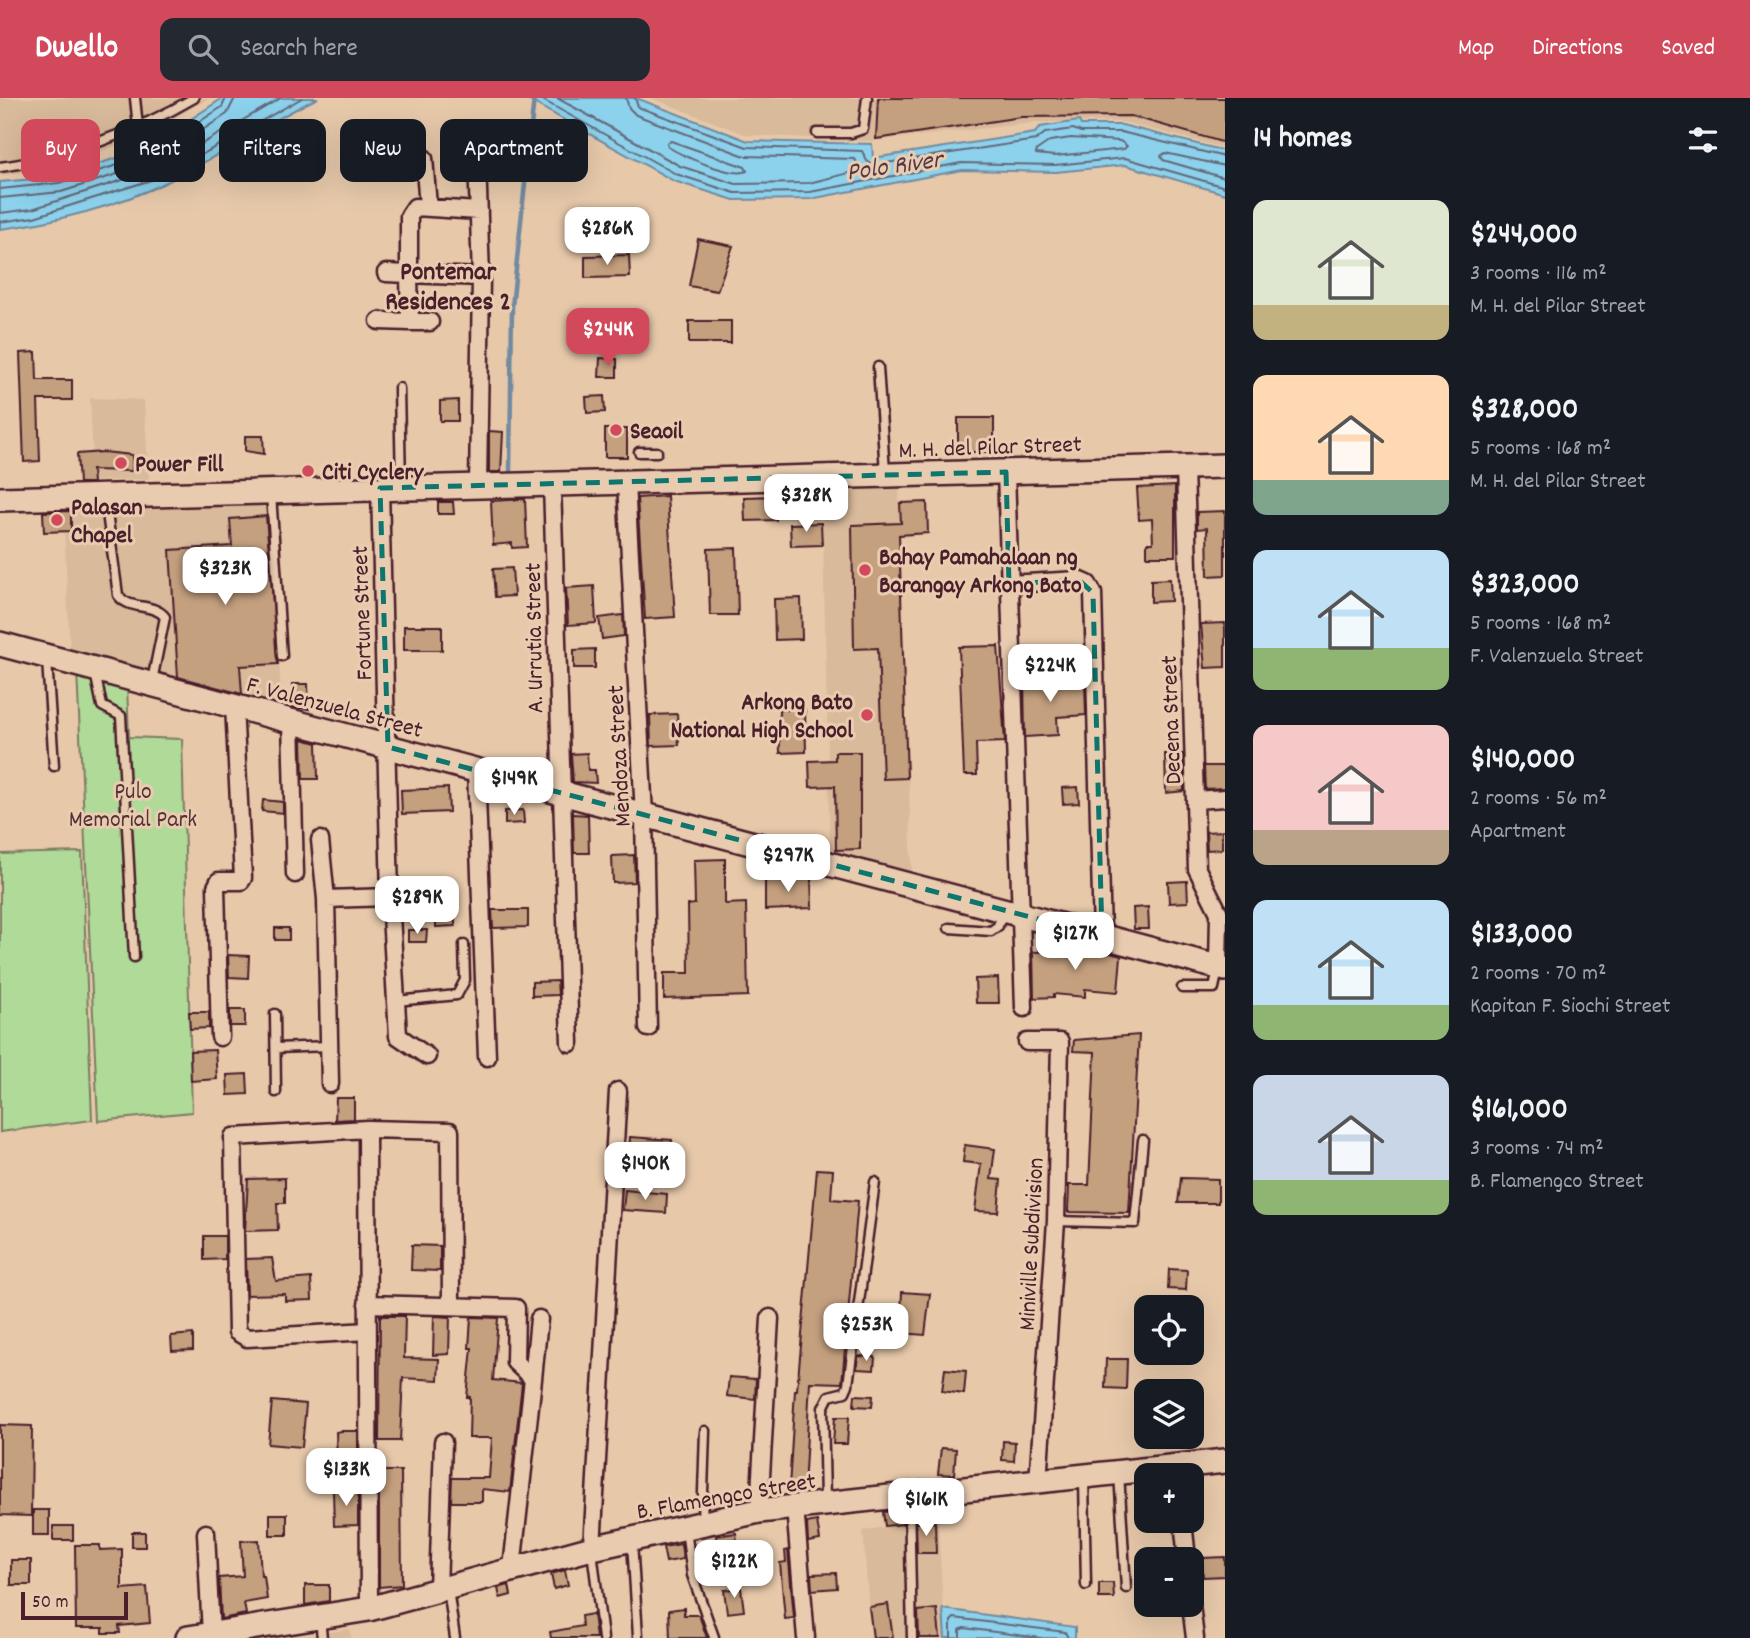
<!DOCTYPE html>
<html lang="en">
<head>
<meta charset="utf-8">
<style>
  body { margin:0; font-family:Dekko,sans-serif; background:#242831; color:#f1f3f6; height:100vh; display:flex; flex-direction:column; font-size:26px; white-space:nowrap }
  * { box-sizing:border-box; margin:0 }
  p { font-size:23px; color:#9ea1a6 }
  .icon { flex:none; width:38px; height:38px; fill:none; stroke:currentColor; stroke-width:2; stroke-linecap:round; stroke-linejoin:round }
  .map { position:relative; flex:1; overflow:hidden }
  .side { display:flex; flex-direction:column; background:#171b24; width:525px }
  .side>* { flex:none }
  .top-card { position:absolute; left:21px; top:21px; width:665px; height:63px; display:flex; gap:14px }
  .fabs { position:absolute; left:1134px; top:1197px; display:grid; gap:14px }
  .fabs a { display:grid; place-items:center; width:70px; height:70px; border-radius:14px; background:#171b24; box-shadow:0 7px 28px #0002; font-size:35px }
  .scale { position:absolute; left:21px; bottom:18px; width:107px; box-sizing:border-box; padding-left:7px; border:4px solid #4a1f2b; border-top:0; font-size:19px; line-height:24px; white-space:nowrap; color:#4a1f2b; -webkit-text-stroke:5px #e9ccb0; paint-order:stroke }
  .price { position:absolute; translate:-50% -60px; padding:0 16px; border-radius:14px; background:#fff; color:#222; font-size:23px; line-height:46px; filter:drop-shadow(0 2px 4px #0008) }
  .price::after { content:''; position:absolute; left:50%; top:42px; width:21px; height:16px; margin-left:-10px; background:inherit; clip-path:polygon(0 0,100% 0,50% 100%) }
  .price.current { background:#d1495b; color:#fff }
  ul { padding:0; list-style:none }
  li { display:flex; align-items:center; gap:21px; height:175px; padding:0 28px }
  li span { display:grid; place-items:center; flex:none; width:196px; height:140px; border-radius:14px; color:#555 }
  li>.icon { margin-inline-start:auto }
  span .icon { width:84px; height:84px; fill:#fffc; stroke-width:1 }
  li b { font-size:30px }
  h2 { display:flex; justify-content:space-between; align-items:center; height:84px; padding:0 28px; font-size:30px }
  .chip { padding:0 24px; border-radius:14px; background:#171b24; box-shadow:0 7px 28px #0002; font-size:24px; line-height:63px }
  .chip.current { background:#d1495b; color:#fff }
  header { display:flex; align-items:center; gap:42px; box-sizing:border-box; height:98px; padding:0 35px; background:#d1495b; color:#fff }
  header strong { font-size:33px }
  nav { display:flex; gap:38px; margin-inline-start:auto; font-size:24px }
  .search { width:490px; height:63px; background:#242831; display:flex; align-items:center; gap:18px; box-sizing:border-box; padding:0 24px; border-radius:14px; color:#9ea1a6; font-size:26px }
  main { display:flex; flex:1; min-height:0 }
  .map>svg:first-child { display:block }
  .built { fill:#d9ba9b }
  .green { fill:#afda98; stroke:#7c7c62; stroke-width:2 }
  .water { fill:#8cd2ed; stroke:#728a9f; stroke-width:2 }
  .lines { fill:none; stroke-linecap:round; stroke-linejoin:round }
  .shore { stroke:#646779; stroke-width:2 }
  .stream { stroke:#728a9f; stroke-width:4.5 }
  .building { fill:#c4a07f; stroke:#4a1f2b; stroke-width:2 }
  .lane-casing { stroke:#4a1f2b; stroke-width:13 }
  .street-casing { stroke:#4a1f2b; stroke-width:21 }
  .secondary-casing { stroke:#4a1f2b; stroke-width:28 }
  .lane { stroke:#e9ccb0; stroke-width:8 }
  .street { stroke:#e9ccb0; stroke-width:16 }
  .secondary { stroke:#e9ccb0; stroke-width:23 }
  .marked { fill:none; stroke:#0f766e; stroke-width:5; stroke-dasharray:14 9; stroke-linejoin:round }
  .poi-dot { fill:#d1495b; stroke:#e9ccb0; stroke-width:2.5 }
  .labels { text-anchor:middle; stroke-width:6; stroke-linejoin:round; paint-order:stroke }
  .poi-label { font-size:24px; font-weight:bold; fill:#4a1f2b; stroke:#e9ccb0; text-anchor:start }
  .street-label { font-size:24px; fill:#4a1f2b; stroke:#e9ccb0 }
  .park-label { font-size:24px; fill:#543236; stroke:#e9ccb0 }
  .water-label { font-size:26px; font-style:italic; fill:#543a48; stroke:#e9ccb0 }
  .neighbourhood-label { font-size:26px; font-weight:bold; fill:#4a1f2b; stroke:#e9ccb0 }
</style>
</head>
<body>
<header>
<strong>Dwello</strong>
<div class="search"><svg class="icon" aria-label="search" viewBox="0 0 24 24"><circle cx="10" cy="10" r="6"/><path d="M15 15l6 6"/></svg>Search here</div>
<nav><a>Map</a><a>Directions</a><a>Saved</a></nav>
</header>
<main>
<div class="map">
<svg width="1225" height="1540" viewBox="0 0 1225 1540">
  <rect width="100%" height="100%" fill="#e7c9aa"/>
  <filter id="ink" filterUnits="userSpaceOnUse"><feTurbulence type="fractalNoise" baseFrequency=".0143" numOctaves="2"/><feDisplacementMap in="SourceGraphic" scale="14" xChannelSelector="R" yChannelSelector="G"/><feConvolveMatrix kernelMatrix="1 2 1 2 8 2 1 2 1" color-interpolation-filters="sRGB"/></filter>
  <g filter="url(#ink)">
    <!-- built -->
    <path class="built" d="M0,0H209L146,36L69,66L0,78Z
      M651,0H1225V50L1123,24H1042L871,43L747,37Z
      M90,300L144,302L149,381L94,383Z
      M899,390L902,478L912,778L830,753L822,393Z
      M270,404L282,614L70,555L63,409Z
      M902,1407H937L945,1540H871L863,1433L905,1425Z
      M350,1531L351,1540H289Z"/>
    <!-- green -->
    <path class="green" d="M77,573L127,586L129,639L182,641L192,1014L98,1023Z
      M82,754L92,1022L0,1034V756Z"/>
    <!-- water -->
    <path class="water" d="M223,0H318C266,24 221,58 169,83C118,108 56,124 0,131V84L57,79L145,51Z
      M518,0H636L748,43L872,46L873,60L1035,35L1040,29L1079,23L1081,27H1122L1225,53V96L1125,67L1056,74L962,72L810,101L734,102L674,83L530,3Z
      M943,1511L1075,1529V1540H945Z"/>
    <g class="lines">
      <!-- shore -->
      <path class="shore" d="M539,0L676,76L735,95L810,94L961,65L1055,67L1125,60L1225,89
        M557,0L680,68L736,86L809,85L861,72L855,61L745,58L636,17L629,10L626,0
        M635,0L638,9L747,49L862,53L867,63L873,67L1036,42L1045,35L1073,31L1081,34H1121L1225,59
        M1071,40L1120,43L1127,48L1124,51L1055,58L1036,56L1037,52L1050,43Z
        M671,43L745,69L747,73C732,80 683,58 668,49L667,45Z
        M1225,68L1165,55L1161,58L1163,62L1225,80
        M0,91L59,85L147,58L222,9L226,0
        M0,100L61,94L152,65L227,16L235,0
        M0,115L32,111L160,70L281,0
        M0,124L34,119L164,78L302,0
        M951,1540V1523L954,1520L1065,1534L1068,1540
        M960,1540V1532L964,1530L1041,1540"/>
      <!-- stream -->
      <path class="stream" d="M510,374L512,209L534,0"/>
    </g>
    <!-- building -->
    <path class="building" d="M878,0H1225V45L1131,18L1021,19L876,41Z
      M698,141L733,148L717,193L689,188Z
      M629,157L630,179L585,180V158Z
      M689,223H731V245H689Z
      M36,254L37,282H72V302H38L40,363L24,364L20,255Z
      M600,260L617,261V279H599Z
      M604,298L605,314L587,315L586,299Z
      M458,302V323H440V303Z
      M958,320H994V354H958Z
      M605,331H627V359H605Z
      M489,333L503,334L501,374H489Z
      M245,338H263L264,356L245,353Z
      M104,354L132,357V373L92,372L93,385H79L77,356Z
      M1175,388V458H1147V445H1153L1152,421L1139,422L1137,390Z
      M667,398L675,519L645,521L637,400Z
      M776,398V422L745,423L744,399Z
      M525,401L527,449L512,450V445L493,447L491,403Z
      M438,404H453L454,416H438Z
      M927,404L928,435L899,437L907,680L883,681L878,550L854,551L852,427L901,425L900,405Z
      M71,413V433L44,434L43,414Z
      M1225,413V477L1208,478L1207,430L1197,431V414Z
      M266,418L278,566L240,568L242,596L178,579L170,452L232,448L230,421Z
      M821,425L822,447L791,448L790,426Z
      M736,450L738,517H710L708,451Z
      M512,470L514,498L495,499L493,471Z
      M1170,481L1171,503L1151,504V482Z
      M594,488L596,525L568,527L566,490Z
      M801,500L802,541L775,542L774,501Z
      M623,517L624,538L602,541L599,520Z
      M1225,525V569L1205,570L1201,526Z
      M404,528H442V552H404Z
      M998,548L1005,644L976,645L977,677H964L959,549Z
      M595,551V570H574V552Z
      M1055,576V587L1085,585L1086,617L1057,619L1058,637L1025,639L1024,578Z
      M292,586H308L309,611L293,609Z
      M805,611L806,654L780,655L779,612Z
      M677,616L679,647L651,648L650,617Z
      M302,641L317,645L318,681H303Z
      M835,654H860V751L836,752L835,688L810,689L809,663L835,662Z
      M587,655L588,672H595L596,685L573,684L571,656Z
      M1165,656H1183L1184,693L1166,695Z
      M1204,668H1225V690L1205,691Z
      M1078,689L1079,705L1063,706L1062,690Z
      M448,690L449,714L402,716L401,692Z
      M263,702L283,704V715L262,713Z
      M523,712L524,725L505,726V713Z
      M573,716L588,717L589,755H574Z
      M1222,733V751L1207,752L1206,734Z
      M634,757L635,784L613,785L612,758Z
      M725,761V806L746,805L748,898L664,901V875H689L688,807L695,806L694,762Z
      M811,780L812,810L765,812V781Z
      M1187,783L1188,804L1169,805L1168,784Z
      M1148,809L1149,831H1134L1133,810Z
      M492,812H528V829L493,830Z
      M455,817V828L436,829V818Z
      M275,830H289V842H275Z
      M408,832H427L426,844H408Z
      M1055,849H1088L1121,858L1118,894L1085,891V899L1054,896V899L1034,900L1033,854L1055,853Z
      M228,857L249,858L248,880L229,879Z
      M998,880L999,905H976L975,881Z
      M557,883L558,897L532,898V884Z
      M230,912H245V928H230Z
      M189,914H209V930L190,931Z
      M1139,937L1129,1115L1068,1114L1069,1087H1089L1095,954L1073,953L1074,942Z
      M215,952L217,981L191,983L190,953Z
      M247,976L248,996L228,997L227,977Z
      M336,1000H354V1021L335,1022Z
      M630,1039L672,1042L671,1061L629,1058Z
      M965,1047L995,1051L991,1081L1001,1082L998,1114L975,1113L981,1066L963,1064Z
      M817,1071L833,1072L831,1101L858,1103L842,1285L810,1284L804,1391L789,1390L795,1292H797Z
      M285,1080V1105H277L278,1132L245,1133L248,1081Z
      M1181,1080L1218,1081V1105H1178Z
      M625,1092L667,1096L666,1115L623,1112Z
      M204,1138H225V1161L204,1162Z
      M412,1147L440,1148V1173L411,1172Z
      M272,1160L276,1183L311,1180L312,1202L285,1203V1196L247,1197L246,1161Z
      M1169,1171L1187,1172L1186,1192L1168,1191Z
      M902,1194L930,1196L925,1237L900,1235Z
      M380,1218H405L404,1260L439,1261L438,1282L403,1280L400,1343H379Z
      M434,1218L450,1219L449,1256L433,1257Z
      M471,1219L498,1220L493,1282L522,1285L510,1394L482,1391V1404H451L452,1380H489L492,1340H469L470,1299H467L472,1250H469Z
      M193,1236V1252L172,1253L171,1238Z
      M858,1258L875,1259L874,1272L857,1271Z
      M1106,1261H1127L1126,1291L1105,1290Z
      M945,1271L966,1273L964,1296L942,1293Z
      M729,1279L756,1281L755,1301L727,1298Z
      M855,1297L873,1298L872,1309L854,1308Z
      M272,1303L306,1306L302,1349L268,1346Z
      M835,1319H849L847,1346H833Z
      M0,1327L32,1328L31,1418L0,1417Z
      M341,1333H358V1363L337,1364L336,1334Z
      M1003,1343L1015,1344L1014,1363L1002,1362Z
      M941,1350L956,1351L954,1377L938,1376Z
      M379,1373H401L402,1487L379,1489Z
      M333,1392H358V1427L334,1428Z
      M33,1412H49V1437H33Z
      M903,1412V1426L885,1428L883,1414Z
      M270,1416H287V1437H270Z
      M817,1423L820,1442L808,1444L807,1425Z
      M935,1424L936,1455H917L916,1425Z
      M53,1428H73V1442H53Z
      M132,1434H145V1449H132Z
      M736,1435L739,1459L719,1461L716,1438Z
      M259,1442L261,1478H264L267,1501L244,1505L246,1516L221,1521L219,1480L243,1478L241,1443Z
      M681,1446L683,1461L666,1464L663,1449Z
      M75,1447H100V1452L122,1451V1491L147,1489L150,1525L119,1528L120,1535H103V1530H76Z
      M788,1452L794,1520L785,1521L780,1465L786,1464L785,1453Z
      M1225,1459V1478L1203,1479L1202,1460Z
      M11,1462H31V1487H11Z
      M565,1472L568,1487L554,1491L551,1476Z
      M836,1475L837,1490L812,1492L811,1476Z
      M1099,1485H1113L1114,1500H1099Z
      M305,1487H329V1503L305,1507Z
      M509,1487L511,1497L500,1500L498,1490Z
      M741,1490L744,1513L727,1515L724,1492Z
      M888,1506L893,1540H873L869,1509Z
      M684,1510V1517H699L707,1540H670L669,1512Z
      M937,1511L940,1540H919L918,1513Z
      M593,1516L596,1540H551L550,1534L582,1528L581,1518Z"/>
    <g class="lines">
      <!-- lane casing -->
      <g class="lane-casing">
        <path id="lane" d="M135,0L138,29
          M817,35H851L863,31L867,0
          M0,69C63,61 140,32 194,0
          M878,269L885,374
          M399,290L401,387
          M639,354H657
          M271,396L282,558
          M105,400L118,497C129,513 153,504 165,519L152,583
          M47,562L54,668
          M95,574L102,608L121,618L134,859
          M949,830L991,833L998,828L1002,815
          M1182,890H1214L1218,872
          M396,903L457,897L465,882L464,847
          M275,916L276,994
          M276,950L329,948
          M1056,1123L1135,1125L1143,1042
          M1119,1375L1126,1490
          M1084,1380L1086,1487
          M909,1400L912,1540
          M825,1403L823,1310L829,1298L845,1294L848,1287L875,1084
          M702,1424L705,1333
          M686,1431L692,1477L714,1539
          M632,1444L638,1538
          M592,1453L603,1540
          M448,1491L455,1540
          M320,1521L322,1540"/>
      </g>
      <!-- street casing -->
      <g class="street-casing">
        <path id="street" d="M424,60L428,108
          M477,61L481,179L478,389
          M386,175L409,176V118L415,109L479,113
          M379,223L410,224
          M430,224H410L409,176L481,179
          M1185,369L1197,771L1219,815L1218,869
          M1006,374L1024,910
          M626,385L644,717L648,930
          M552,387L570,945
          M380,390L390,799L398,938L427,958
          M1009,486L1079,482L1088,486L1093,495L1102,838
          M291,623L295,776
          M476,672L487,959
          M1195,702L1225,700
          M320,742L326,801L330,986
          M326,801L390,799
          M220,939L216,789L219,783H241L243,780L234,608
          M1027,944H1060L1056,1123L1038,1384
          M367,1031L369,1511
          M367,1206L516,1210L515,1264L533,1281L512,1470
          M368,1233L247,1240L237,1234L233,1039L367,1031L450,1033L451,1206
          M533,1281L539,1221
          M795,1409L806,1540
          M759,1413L770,1220
          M1183,1423L1187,1461
          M206,1435L211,1537
          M592,1450L618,993
          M438,1491L443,1344
          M1191,1507L1195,1540"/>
      </g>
      <!-- secondary casing -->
      <g class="secondary-casing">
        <path id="secondary" d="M0,401L1225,368
          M0,546L1225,871
          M188,1540L369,1511L592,1450L759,1413L1225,1363"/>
      </g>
      <!-- lane -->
      <use href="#lane" class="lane"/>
      <!-- street -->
      <use href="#street" class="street"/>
      <!-- secondary -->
      <use href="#secondary" class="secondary"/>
    </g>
  </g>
  <!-- marked area -->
  <path class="marked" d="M1006,374L1009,486L1079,482L1093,495L1102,838L388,649L380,390Z"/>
  <!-- markers -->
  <g class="poi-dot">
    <circle cx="616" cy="332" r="7"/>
    <circle cx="121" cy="365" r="7"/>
    <circle cx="308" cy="373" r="7"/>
    <circle cx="57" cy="422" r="7"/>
    <circle cx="865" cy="472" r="7"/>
    <circle cx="867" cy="617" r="7"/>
  </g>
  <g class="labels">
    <!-- poi labels -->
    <g class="poi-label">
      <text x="630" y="340">Seaoil</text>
      <text x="135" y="373">Power Fill</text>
      <text x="322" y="381">Citi Cyclery</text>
      <text x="71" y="416">Palasan<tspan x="71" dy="28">Chapel</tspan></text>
      <text x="879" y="466">Bahay Pamahalaan ng<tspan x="879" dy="28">Barangay Arkong Bato</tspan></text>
      <text x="853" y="611" text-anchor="end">Arkong Bato<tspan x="853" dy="28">National High School</tspan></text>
    </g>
    <!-- street labels -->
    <g class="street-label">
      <text transform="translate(990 348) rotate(-2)" y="8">M. H. del Pilar Street</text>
      <text transform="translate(361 515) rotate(-92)" y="8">Fortune Street</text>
      <text transform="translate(533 540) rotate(-91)" y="8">A. Urrutia Street</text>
      <text transform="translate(335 608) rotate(15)" y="8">F. Valenzuela Street</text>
      <text transform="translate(1170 622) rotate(-92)" y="8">Decena Street</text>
      <text transform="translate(618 658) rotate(-93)" y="8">Mendoza Street</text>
      <text transform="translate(1030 1146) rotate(-87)" y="8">Miniville Subdivision</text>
      <text transform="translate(726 1397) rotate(-10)" y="8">B. Flamengco Street</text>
    </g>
    <!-- park labels -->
    <g class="park-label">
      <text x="133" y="700">Pulo<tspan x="133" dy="28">Memorial Park</tspan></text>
    </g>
    <!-- water labels -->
    <g class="water-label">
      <text transform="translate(894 66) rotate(-8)" y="9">Polo River</text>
    </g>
    <!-- neighbourhood labels -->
    <g class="neighbourhood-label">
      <text x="448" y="181">Pontemar<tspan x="448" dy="30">Residences 2</tspan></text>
    </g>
  </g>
</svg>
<div class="fabs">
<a><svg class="icon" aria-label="locate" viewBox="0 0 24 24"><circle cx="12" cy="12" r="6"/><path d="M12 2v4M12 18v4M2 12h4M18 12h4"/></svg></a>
<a><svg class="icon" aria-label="layers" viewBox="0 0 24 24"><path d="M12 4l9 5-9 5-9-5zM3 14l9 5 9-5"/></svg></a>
<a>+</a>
<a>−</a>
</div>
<div class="scale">50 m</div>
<b class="price" style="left:607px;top:169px">$286K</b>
<b class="price current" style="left:608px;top:270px">$244K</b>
<b class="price" style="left:806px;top:436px">$328K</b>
<b class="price" style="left:225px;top:509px">$323K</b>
<b class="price" style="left:1050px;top:606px">$224K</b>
<b class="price" style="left:514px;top:719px">$149K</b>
<b class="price" style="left:788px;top:796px">$297K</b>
<b class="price" style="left:417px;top:838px">$289K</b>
<b class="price" style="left:1075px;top:874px">$127K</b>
<b class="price" style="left:645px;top:1104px">$140K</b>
<b class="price" style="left:866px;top:1265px">$253K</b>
<b class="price" style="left:346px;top:1410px">$133K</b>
<b class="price" style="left:926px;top:1440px">$161K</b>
<b class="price" style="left:734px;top:1502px">$122K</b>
<div class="top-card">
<a class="chip current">Buy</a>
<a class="chip">Rent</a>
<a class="chip">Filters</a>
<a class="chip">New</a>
<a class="chip">Apartment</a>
</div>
</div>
<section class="side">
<h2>14 homes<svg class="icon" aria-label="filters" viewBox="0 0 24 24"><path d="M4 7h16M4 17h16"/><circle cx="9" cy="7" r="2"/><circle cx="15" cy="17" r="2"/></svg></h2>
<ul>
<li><span style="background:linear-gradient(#dfe7d0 75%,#c2b280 0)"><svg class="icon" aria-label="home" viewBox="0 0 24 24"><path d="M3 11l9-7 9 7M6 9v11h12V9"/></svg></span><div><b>$244,000</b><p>3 rooms · 116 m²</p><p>M. H. del Pilar Street</p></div></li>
<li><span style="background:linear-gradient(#ffd9b3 75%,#7fa58c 0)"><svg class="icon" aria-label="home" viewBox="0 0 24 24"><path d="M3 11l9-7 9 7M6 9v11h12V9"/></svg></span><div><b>$328,000</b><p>5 rooms · 168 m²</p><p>M. H. del Pilar Street</p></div></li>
<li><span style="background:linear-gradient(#bfe0f5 70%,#8fb573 0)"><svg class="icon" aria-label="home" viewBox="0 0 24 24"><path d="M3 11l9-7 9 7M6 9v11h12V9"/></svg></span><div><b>$323,000</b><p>5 rooms · 168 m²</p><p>F. Valenzuela Street</p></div></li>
<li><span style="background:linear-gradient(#f6c9c9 75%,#b9a48a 0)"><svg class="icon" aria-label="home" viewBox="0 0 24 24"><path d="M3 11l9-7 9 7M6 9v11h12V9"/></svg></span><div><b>$140,000</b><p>2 rooms · 56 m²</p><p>Apartment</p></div></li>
<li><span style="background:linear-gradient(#bfe0f5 75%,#8fb573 0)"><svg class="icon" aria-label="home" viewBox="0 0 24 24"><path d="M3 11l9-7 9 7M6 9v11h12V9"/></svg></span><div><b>$133,000</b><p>2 rooms · 70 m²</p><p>Kapitan F. Siochi Street</p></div></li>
<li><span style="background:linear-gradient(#c9d6e8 75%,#8fb573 0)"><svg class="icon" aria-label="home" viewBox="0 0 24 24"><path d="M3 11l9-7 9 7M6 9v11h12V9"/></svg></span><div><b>$161,000</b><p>3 rooms · 74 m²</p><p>B. Flamengco Street</p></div></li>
</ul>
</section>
</main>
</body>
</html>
